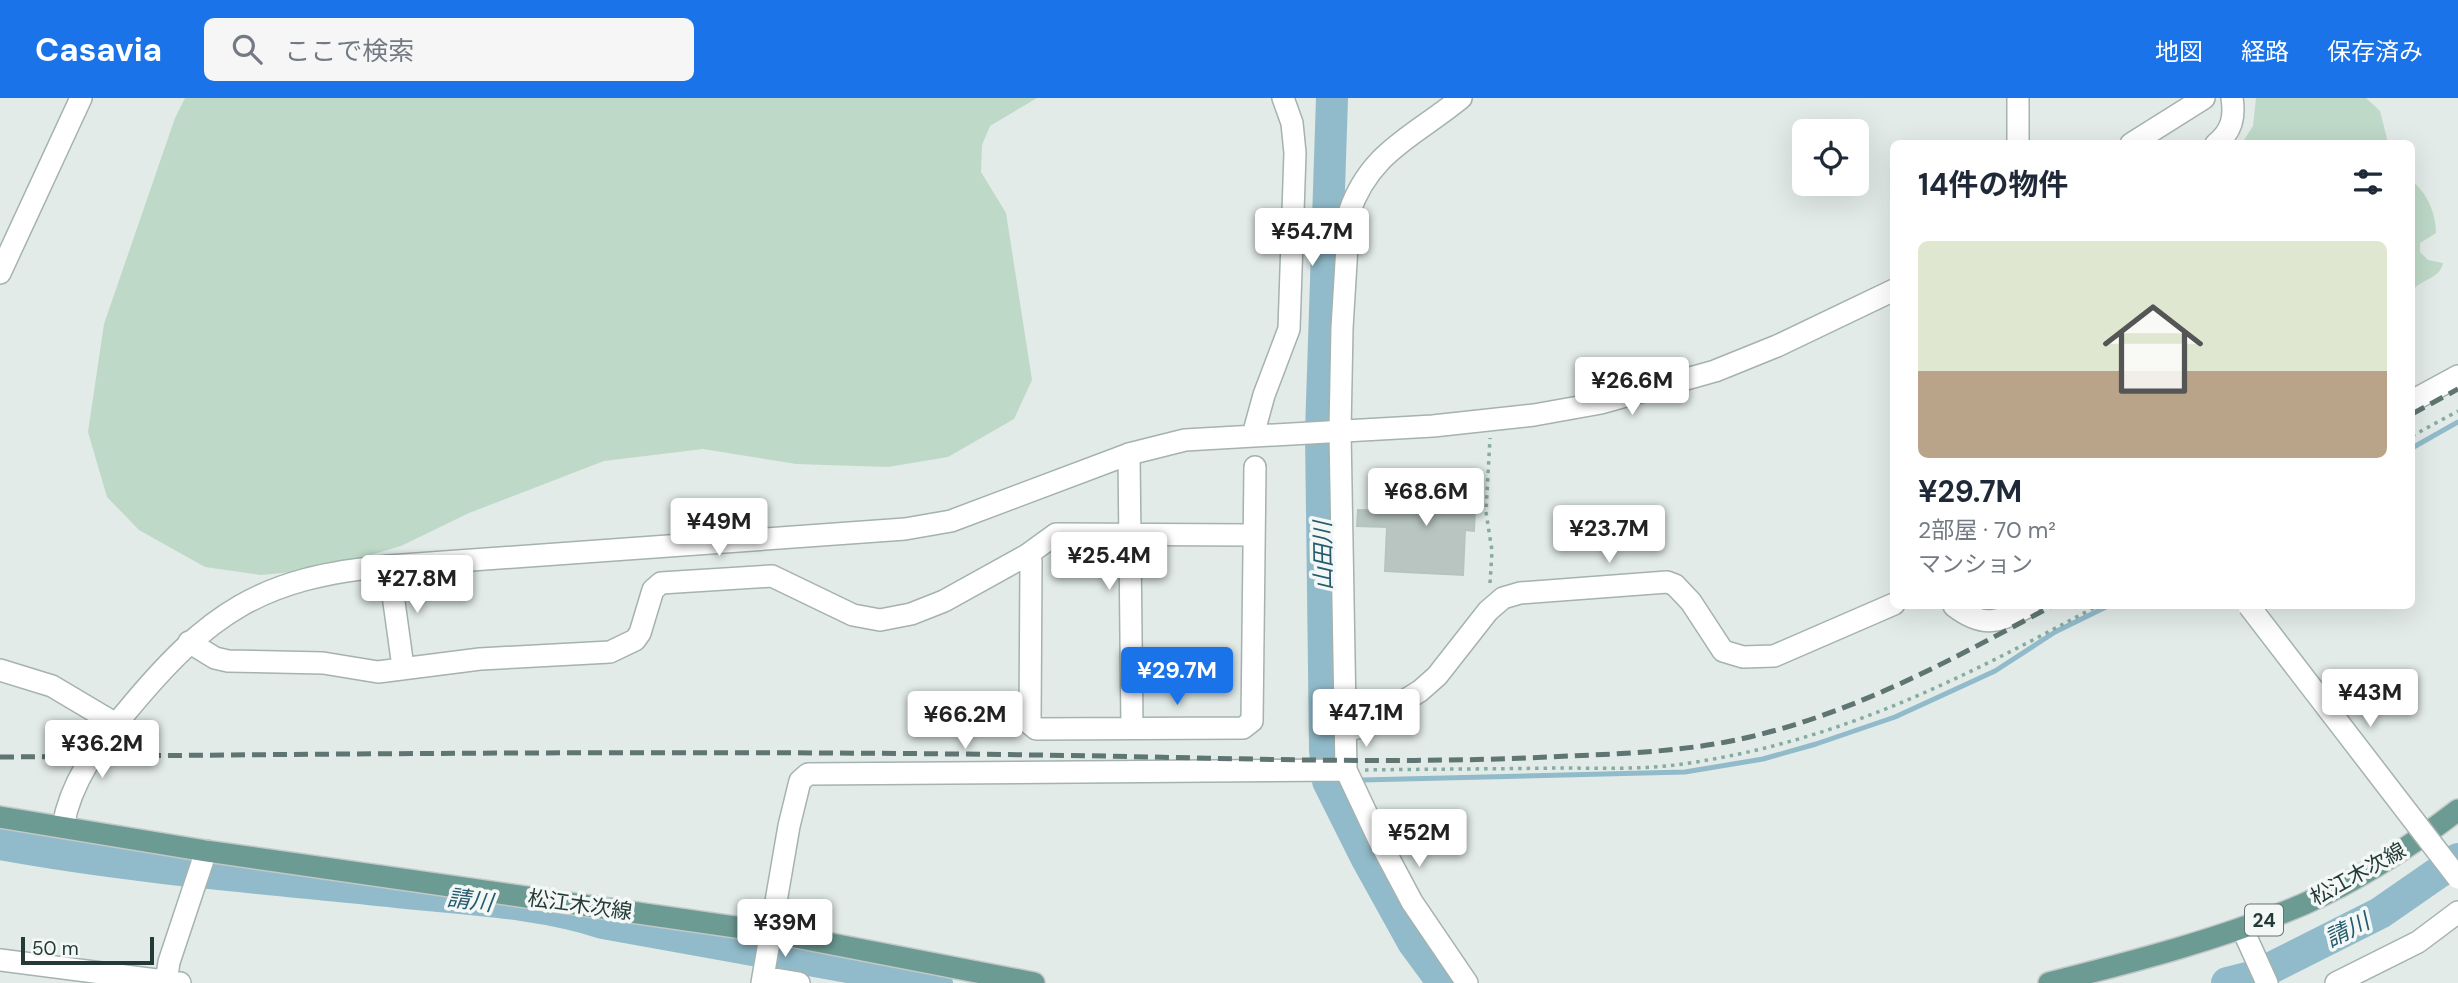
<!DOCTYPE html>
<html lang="ja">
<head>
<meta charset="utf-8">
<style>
  body { margin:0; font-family:"DM Sans","Noto Sans JP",sans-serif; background:#f6f6f7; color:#1f2937; height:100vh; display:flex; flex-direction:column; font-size:26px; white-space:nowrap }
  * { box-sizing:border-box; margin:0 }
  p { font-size:23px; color:#747a83 }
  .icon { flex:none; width:38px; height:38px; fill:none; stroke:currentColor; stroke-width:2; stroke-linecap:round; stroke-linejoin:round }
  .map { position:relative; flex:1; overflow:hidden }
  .details { position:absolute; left:1890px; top:42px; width:525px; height:469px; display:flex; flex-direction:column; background:#fff; border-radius:10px; box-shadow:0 7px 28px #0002 }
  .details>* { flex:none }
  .controls { position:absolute; left:1792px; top:21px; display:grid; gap:14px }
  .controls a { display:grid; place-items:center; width:77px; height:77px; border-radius:10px; background:#fff; box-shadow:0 7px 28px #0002; font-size:35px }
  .scale { position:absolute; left:21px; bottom:18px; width:133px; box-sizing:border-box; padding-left:7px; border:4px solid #243a36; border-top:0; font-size:19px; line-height:24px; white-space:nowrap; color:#243a36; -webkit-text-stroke:5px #f3f8f6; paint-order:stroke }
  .price { position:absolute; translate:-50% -60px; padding:0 16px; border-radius:7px; background:#fff; color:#222; font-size:23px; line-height:46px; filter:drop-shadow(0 2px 4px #0008) }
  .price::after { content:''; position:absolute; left:50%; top:42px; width:21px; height:16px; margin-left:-10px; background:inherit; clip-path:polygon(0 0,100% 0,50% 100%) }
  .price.selected { background:#1a73e8; color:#fff }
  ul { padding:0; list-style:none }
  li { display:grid; align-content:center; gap:14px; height:371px; padding:0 28px }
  li span { display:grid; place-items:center; height:217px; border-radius:10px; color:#555 }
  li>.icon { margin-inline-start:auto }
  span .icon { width:126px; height:126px; fill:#fffc; stroke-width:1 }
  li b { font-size:30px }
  h2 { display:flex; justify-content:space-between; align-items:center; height:84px; padding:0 28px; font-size:30px }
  header { display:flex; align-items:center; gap:42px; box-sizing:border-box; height:98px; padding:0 35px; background:#1a73e8; color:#fff }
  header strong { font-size:33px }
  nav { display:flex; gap:38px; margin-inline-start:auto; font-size:24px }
  .search { width:490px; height:63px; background:#f6f6f7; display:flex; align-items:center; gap:18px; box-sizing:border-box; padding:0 24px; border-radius:10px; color:#747a83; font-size:26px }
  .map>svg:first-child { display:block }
  .green { fill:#bed9c8 }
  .water { fill:#91bbca }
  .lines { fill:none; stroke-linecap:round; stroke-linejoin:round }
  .stream { stroke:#91bbca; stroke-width:5 }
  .river { stroke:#91bbca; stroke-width:32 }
  .building { fill:#b8c5c1; stroke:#b6c4bf; stroke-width:2 }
  .minor-casing { stroke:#a5b2af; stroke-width:24 }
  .tertiary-casing { stroke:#a5b2af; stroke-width:24 }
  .primary-casing { stroke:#c2c8c7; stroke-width:24 }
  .path { stroke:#86aba3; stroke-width:3.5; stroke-dasharray:3.5 5; stroke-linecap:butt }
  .minor { stroke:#fff; stroke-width:21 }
  .tertiary { stroke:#fff; stroke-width:21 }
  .primary { stroke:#6c9b94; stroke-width:21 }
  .rail { stroke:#5f7572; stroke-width:5; stroke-dasharray:14 7; stroke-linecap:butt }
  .tertiary-bridge-casing { stroke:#a5b2af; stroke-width:24; stroke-linecap:butt }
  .tertiary-bridge { stroke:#fff; stroke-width:21 }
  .labels { text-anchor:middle; stroke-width:7; stroke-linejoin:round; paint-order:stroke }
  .shield { fill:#f3f8f6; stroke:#627370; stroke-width:2 }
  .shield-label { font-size:19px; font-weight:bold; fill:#243a36 }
  .street-label { font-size:21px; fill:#243a36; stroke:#f3f8f6 }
  .water-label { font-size:23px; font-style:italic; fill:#255b6f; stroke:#f3f8f6 }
</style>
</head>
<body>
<header>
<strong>Casavia</strong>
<div class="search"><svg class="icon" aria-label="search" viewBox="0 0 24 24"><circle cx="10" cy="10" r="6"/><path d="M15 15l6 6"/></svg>ここで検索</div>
<nav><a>地図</a><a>経路</a><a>保存済み</a></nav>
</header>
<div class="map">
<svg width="2458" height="885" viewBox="0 0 2458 885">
  <rect width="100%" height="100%" fill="#e2ebe8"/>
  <!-- green -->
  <path class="green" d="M185,0H1037L990,28L982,47L981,74L1006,115L1032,282L1014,321L948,359L888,369L796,366L703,351L604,363L469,415L401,448L323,471L261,477L205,469L139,432L107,399L88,334L104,226L175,20Z
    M2256,0H2366L2380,13L2388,45H2242L2253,28Z
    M2412,83C2427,95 2436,115 2436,135L2420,145V154L2428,162L2443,165C2440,181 2421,181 2412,193Z"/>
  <!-- water -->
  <path class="water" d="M0,736L78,750L74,770L0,755Z"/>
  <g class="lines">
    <!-- stream -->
    <path class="stream" d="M2412,350L2458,324
      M1362,682L1685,674L1763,661L1816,646L1895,619L1995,573L2055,534L2108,508
      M1328,683H1337"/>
    <!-- river -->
    <path class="river" d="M1332,0L1321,334L1325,652L1328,683L1367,761L1413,844L1443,885
      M0,746C131,770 264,780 397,794C463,801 540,804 603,825L937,885
      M2227,885L2255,878L2380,815L2458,761"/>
  </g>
  <!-- building -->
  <path class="building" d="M1395,386L1476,389L1474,433L1465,432L1463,477L1385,473L1387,429L1357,428L1358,412L1394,413Z"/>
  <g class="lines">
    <!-- minor casing -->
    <g class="minor-casing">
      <path id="minor" d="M1461,0C1415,38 1370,53 1349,115L1342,230L1340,333L1346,672L1379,742L1412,804L1467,885
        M2216,46C2232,33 2235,19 2232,0
        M0,175L81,0
        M2412,303L2458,278
        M1129,356L1132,630
        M1027,457L1031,463L1030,626L1036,631L1243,630L1252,623L1255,369
        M389,468L403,569
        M1954,508C1984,531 1999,524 2029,508
        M189,544L215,560L228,563L323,565L378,574L480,561L610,554L635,542L640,535L653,492L661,485L772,478L853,517L880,522L911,516L944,503L1027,457L1056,436L1253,437
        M0,572L52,588L116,626
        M1344,632L1357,630L1378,619L1420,593L1437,578L1488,513L1503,500L1520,495L1667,484L1675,487L1691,504L1723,553L1743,559L1774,558L1894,506
        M2242,830L2267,885
        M0,862L180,885
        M763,879L799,885
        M166,885L169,864L206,753
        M762,885L789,728L800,683L808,676L1346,672
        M2336,885L2418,844L2458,814"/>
    </g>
    <!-- tertiary casing -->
    <g class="tertiary-casing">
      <path id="tertiary" d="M2018,46V0
        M2131,46L2204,0
        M1253,337L1264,297L1289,231L1295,55L1292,25L1283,0
        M63,728C71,683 98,647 127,613C208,515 261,479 389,468L905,431L951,423L1129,356L1185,342L1433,328L1534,317L1601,305L1715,273L1777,248L1894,192"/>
    </g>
    <!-- primary casing -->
    <g class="primary-casing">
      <path id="primary" d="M0,719L206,753L770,834L1034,885
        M2049,885C2132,864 2225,840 2304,806C2359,782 2410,749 2458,712"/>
    </g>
    <!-- path -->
    <path class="path" d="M2412,338L2458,313
      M1490,485L1492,453L1486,414L1490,340
      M1365,672C1429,671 1493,671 1556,670C1598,670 1642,672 1683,666C1841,643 1959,582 2097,508"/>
    <!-- minor -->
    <use href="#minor" class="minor"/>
    <!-- tertiary -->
    <use href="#tertiary" class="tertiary"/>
    <!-- primary -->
    <use href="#primary" class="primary"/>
    <!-- rail -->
    <path class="rail" d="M2412,316L2458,291
      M0,659C345,656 691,652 1036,657C1207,659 1378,667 1549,659C1608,656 1667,655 1726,644C1845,621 1947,564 2052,508"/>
    <!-- tertiary-bridge casing -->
    <g class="tertiary-bridge-casing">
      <path id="tertiary-bridge" d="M2249,508L2458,780"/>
    </g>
    <!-- tertiary-bridge -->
    <use href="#tertiary-bridge" class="tertiary-bridge"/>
  </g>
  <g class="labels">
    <!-- shield labels -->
    <rect class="shield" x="2245" y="806.5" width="38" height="31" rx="5"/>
    <g class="shield-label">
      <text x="2264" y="829">24</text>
    </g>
    <!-- street labels -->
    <g class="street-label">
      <text transform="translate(2358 776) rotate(-29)" y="7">松江木次線</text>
      <text transform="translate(580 807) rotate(8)" y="7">松江木次線</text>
    </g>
    <!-- water labels -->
    <g class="water-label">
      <text transform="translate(1323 458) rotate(-91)" y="8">山田川</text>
      <text transform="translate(470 802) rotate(7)" y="8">請川</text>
      <text transform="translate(2347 832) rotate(-27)" y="8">請川</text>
    </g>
  </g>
</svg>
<div class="controls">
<a><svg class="icon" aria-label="locate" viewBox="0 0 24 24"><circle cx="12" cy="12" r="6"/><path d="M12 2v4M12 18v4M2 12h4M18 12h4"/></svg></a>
</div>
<div class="scale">50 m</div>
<b class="price" style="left:1312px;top:170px">¥54.7M</b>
<b class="price" style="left:1632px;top:319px">¥26.6M</b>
<b class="price" style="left:1426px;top:430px">¥68.6M</b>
<b class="price" style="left:719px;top:460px">¥49M</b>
<b class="price" style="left:1609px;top:467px">¥23.7M</b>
<b class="price" style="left:1109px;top:494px">¥25.4M</b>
<b class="price" style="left:417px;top:517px">¥27.8M</b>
<b class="price selected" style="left:1177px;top:609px">¥29.7M</b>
<b class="price" style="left:2370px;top:631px">¥43M</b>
<b class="price" style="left:1366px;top:651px">¥47.1M</b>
<b class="price" style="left:965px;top:653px">¥66.2M</b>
<b class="price" style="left:102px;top:682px">¥36.2M</b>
<b class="price" style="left:1419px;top:771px">¥52M</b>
<b class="price" style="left:785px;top:861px">¥39M</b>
<section class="details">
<h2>14件の物件<svg class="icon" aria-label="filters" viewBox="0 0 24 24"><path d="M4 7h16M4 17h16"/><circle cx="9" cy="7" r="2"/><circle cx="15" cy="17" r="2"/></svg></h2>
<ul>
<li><span style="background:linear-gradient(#dfe7d0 60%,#b9a48a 0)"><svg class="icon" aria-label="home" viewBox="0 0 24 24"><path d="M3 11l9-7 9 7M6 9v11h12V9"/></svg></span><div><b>¥29.7M</b><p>2部屋 · 70 m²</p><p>マンション</p></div></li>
</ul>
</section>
</div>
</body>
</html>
